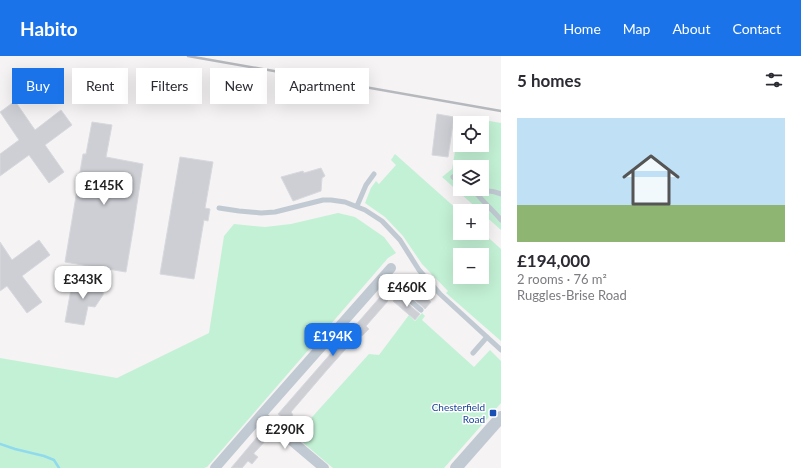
<!DOCTYPE html>
<html lang="en">
<head>
<meta charset="utf-8">
<style>
  body { margin:0; font-family:Lato,sans-serif; background:#f7f7f7; color:#2b2b33; height:100vh; display:flex; flex-direction:column; font-size:15px; white-space:nowrap }
  * { box-sizing:border-box; margin:0 }
  p { font-size:13px; color:#7c7c81 }
  .icon { flex:none; width:22px; height:22px; fill:none; stroke:currentColor; stroke-width:2; stroke-linecap:round; stroke-linejoin:round }
  .map { position:relative; flex:1; overflow:hidden }
  .panel { display:flex; flex-direction:column; background:#fff; width:300px }
  .panel>* { flex:none }
  .banner { position:absolute; left:12px; top:12px; width:380px; height:36px; display:flex; gap:8px }
  .buttons { position:absolute; left:453px; top:60px; display:grid; gap:8px }
  .buttons a { display:grid; place-items:center; width:36px; height:36px; border-radius:0px; background:#fff; box-shadow:0 4px 16px #0002; font-size:20px }
  .price { position:absolute; translate:-50% -34px; padding:0 9px; border-radius:8px; background:#fff; color:#222; font-size:13px; line-height:26px; filter:drop-shadow(0 1px 2px #0008) }
  .price::after { content:''; position:absolute; left:50%; top:24px; width:12px; height:9px; margin-left:-6px; background:inherit; clip-path:polygon(0 0,100% 0,50% 100%) }
  .price.on { background:#1a73e8; color:#fff }
  ul { padding:0; list-style:none }
  li { display:grid; align-content:center; gap:8px; height:212px; padding:0 16px }
  li+li { border-top:1px solid #e1e1e2 }
  li span { display:grid; place-items:center; height:124px; border-radius:0px; color:#555 }
  li>.icon { margin-inline-start:auto }
  span .icon { width:72px; height:72px; fill:#fffc; stroke-width:1 }
  li b { font-size:17px }
  h2 { display:flex; justify-content:space-between; align-items:center; height:48px; padding:0 16px; font-size:17px }
  .chip { padding:0 14px; border-radius:0px; background:#fff; box-shadow:0 4px 16px #0002; font-size:14px; line-height:36px }
  .chip.on { background:#1a73e8; color:#fff }
  header { display:flex; align-items:center; gap:24px; box-sizing:border-box; height:56px; padding:0 20px; background:#1a73e8; color:#fff }
  header strong { font-size:19px }
  nav { display:flex; gap:22px; margin-inline-start:auto; font-size:14px }
  main { display:flex; flex:1; min-height:0 }
  .map>svg:first-child { display:block }
  .green { fill:#c3f1d5; fill-rule:evenodd }
  .lines { fill:none; stroke-linecap:round; stroke-linejoin:round }
  .stream { stroke:#90daee; stroke-width:2.5 }
  .building { fill:#cdcfd5; stroke:#d7d9de }
  .service { stroke:#c1cad2; stroke-width:5 }
  .minor { stroke:#c1cad2; stroke-width:10 }
  .tertiary { stroke:#c1cad2; stroke-width:12 }
  .rail { stroke:#b5b8bd; stroke-width:2.5 }
  .transit-dot { fill:#1a4fb4; stroke:#fff; stroke-width:1.5 }
  .labels { text-anchor:middle; stroke-width:3; stroke-linejoin:round; paint-order:stroke }
  .transit-label { font-size:10px; fill:#164399; stroke:#fff; text-anchor:end }
</style>
</head>
<body>
<header>
<strong>Habito</strong>
<nav><a>Home</a><a>Map</a><a>About</a><a>Contact</a></nav>
</header>
<main>
<div class="map">
<svg width="501" height="412" viewBox="0 0 501 412">
  <rect width="100%" height="100%" fill="#f5f3f3"/>
  <!-- green -->
  <path class="green" d="M461,60L501,67V174L482,157V155H480L442,121L452,113L460,67V89H482V67H460ZM460,111H482V133H460Z
    M395,98L460,156V177H482V176L501,193V285L446,237L448,235L422,208L403,180L385,161L365,147L371,132L376,125L379,128L396,109L391,104ZM460,199H482V221H460Z
    M338,157L355,161L384,181L396,197L388,202L207,411L204,412H0V302L117,322L209,277L224,180L234,168L265,171L291,168Z
    M422,257L425,260L422,264L474,311L490,294L501,305V347L444,412H333L295,380L369,298L379,299L409,259L415,265Z"/>
  <g class="lines">
    <!-- stream -->
    <path class="stream" d="M0,388L15,393L44,400L54,404L59,412"/>
  </g>
  <!-- building -->
  <path class="building" d="M15,45L35,74L61,54L72,69L45,89L64,116L49,127L29,99L0,120V98L19,84L0,56Z
    M437,58L454,61L448,101L432,99Z
    M92,66L112,69L106,101L143,108L133,174L126,216L65,206L83,98H86Z
    M180,101L213,106L205,152L210,153L208,165L204,164L194,223L160,218Z
    M321,112L325,120L322,122L321,135L293,145L281,121L303,115L304,117Z
    M39,184L50,199L22,220L42,246L27,257L7,230L0,235V186L12,204Z
    M85,224L104,227L103,239L95,251L88,250L84,269L65,266L72,228Z
    M411,229L431,246L425,253L406,236Z
    M381,240L388,245L366,270L369,273L362,280L360,277L327,314L291,356L293,359L289,364L286,361L285,363L278,358Z
    M397,240L400,243L401,242L420,258L415,264L393,245Z
    M263,374L270,380L254,397V398L258,401L252,408L248,405L242,412H231Z"/>
  <g class="lines">
    <!-- service -->
    <path class="service" d="M453,121L460,127
      M469,133L478,139
      M501,138C494,135 488,134 481,135L478,139C485,148 494,155 501,164
      M357,150L366,129L374,118
      M219,152L239,155L261,157L275,156L323,144H331L345,146L365,154L382,165L400,184L419,214L440,238L501,294
      M383,221L421,254
      M473,297L487,281"/>
    <!-- minor -->
    <path class="minor" d="M261,359L324,412
      M215,412L261,359L391,212"/>
    <!-- tertiary -->
    <path class="tertiary" d="M456,412L501,361"/>
    <!-- rail -->
    <path class="rail" d="M188,0L501,55"/>
  </g>
  <!-- markers -->
  <rect class="transit-dot" x="489" y="353" width="8" height="8" rx="2"/>
  <g class="labels">
    <!-- transit labels -->
    <g class="transit-label">
      <text x="485" y="355">Chesterfield<tspan x="485" dy="12">Road</tspan></text>
    </g>
  </g>
</svg>
<div class="buttons">
<a><svg class="icon" aria-label="locate" viewBox="0 0 24 24"><circle cx="12" cy="12" r="6"/><path d="M12 2v4M12 18v4M2 12h4M18 12h4"/></svg></a>
<a><svg class="icon" aria-label="layers" viewBox="0 0 24 24"><path d="M12 4l9 5-9 5-9-5zM3 14l9 5 9-5"/></svg></a>
<a>+</a>
<a>−</a>
</div>
<b class="price" style="left:104px;top:150px">£145K</b>
<b class="price" style="left:83px;top:244px">£343K</b>
<b class="price" style="left:407px;top:252px">£460K</b>
<b class="price on" style="left:333px;top:301px">£194K</b>
<b class="price" style="left:285px;top:394px">£290K</b>
<div class="banner">
<a class="chip on">Buy</a>
<a class="chip">Rent</a>
<a class="chip">Filters</a>
<a class="chip">New</a>
<a class="chip">Apartment</a>
</div>
</div>
<section class="panel">
<h2>5 homes<svg class="icon" aria-label="filters" viewBox="0 0 24 24"><path d="M4 7h16M4 17h16"/><circle cx="9" cy="7" r="2"/><circle cx="15" cy="17" r="2"/></svg></h2>
<ul>
<li><span style="background:linear-gradient(#bfe0f5 70%,#8fb573 0)"><svg class="icon" aria-label="home" viewBox="0 0 24 24"><path d="M3 11l9-7 9 7M6 9v11h12V9"/></svg></span><div><b>£194,000</b><p>2 rooms · 76 m²</p><p>Ruggles-Brise Road</p></div></li>
</ul>
</section>
</main>
</body>
</html>
